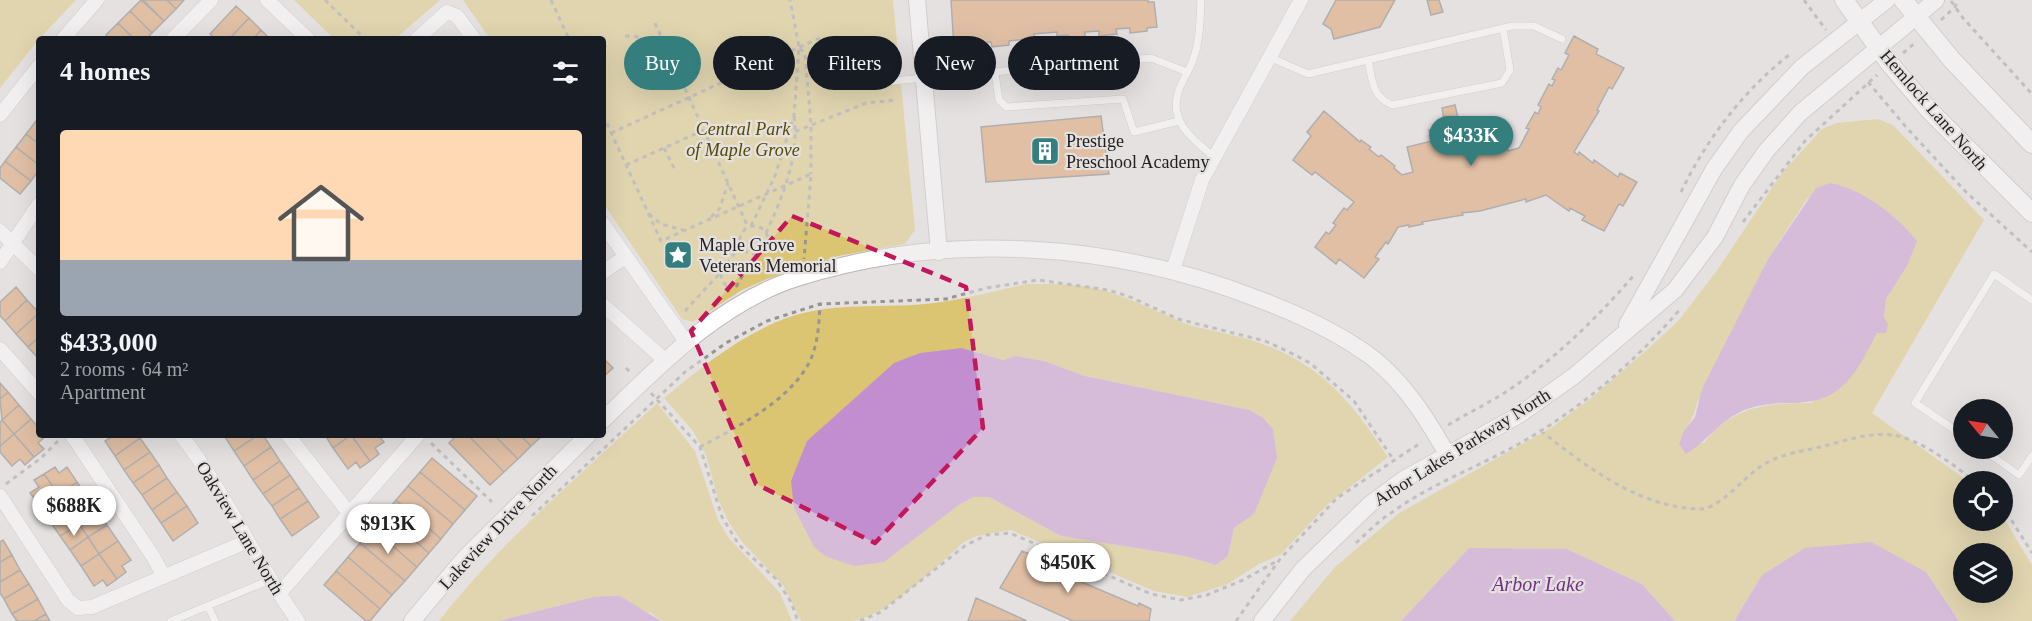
<!DOCTYPE html>
<html lang="en">
<head>
<meta charset="utf-8">
<style>
  body { margin:0; font-family:"Times New Roman",serif; background:#20242c; color:#f1f3f6; height:100vh; display:flex; flex-direction:column; font-size:22px; white-space:nowrap }
  * { box-sizing:border-box; margin:0 }
  p { font-size:20px; color:#9ea1a6 }
  .icon { flex:none; width:33px; height:33px; fill:none; stroke:currentColor; stroke-width:2; stroke-linecap:round; stroke-linejoin:round }
  .map { position:relative; flex:1; overflow:hidden }
  .details { position:absolute; left:36px; top:36px; width:570px; height:402px; display:flex; flex-direction:column; background:#171b24; border-radius:6px; box-shadow:0 6px 24px #0002 }
  .details>* { flex:none }
  .guide { position:absolute; left:624px; top:36px; width:570px; height:54px; display:flex; gap:12px }
  .needle { width:39px; rotate:300deg }
  .buttons { position:absolute; left:1953px; top:399px; display:grid; gap:12px }
  .buttons a { display:grid; place-items:center; width:60px; height:60px; border-radius:50%; background:#171b24; box-shadow:0 6px 24px #0002; font-size:30px }
  .price { position:absolute; translate:-50% -51px; padding:0 14px; border-radius:21px; background:#fff; color:#222; font-size:20px; line-height:39px; filter:drop-shadow(0 2px 3px #0008) }
  .price::after { content:''; position:absolute; left:50%; top:36px; width:18px; height:14px; margin-left:-9px; background:inherit; clip-path:polygon(0 0,100% 0,50% 100%) }
  .price.on { background:#357e7e; color:#fff }
  ul { padding:0; list-style:none }
  li { display:grid; align-content:center; gap:12px; height:318px; padding:0 24px }
  li span { display:grid; place-items:center; height:186px; border-radius:6px; color:#555 }
  li>.icon { margin-inline-start:auto }
  span .icon { width:108px; height:108px; fill:#fffc; stroke-width:1 }
  li b { font-size:26px }
  h2 { display:flex; justify-content:space-between; align-items:center; height:72px; padding:0 24px; font-size:26px }
  .chip { padding:0 21px; border-radius:27px; background:#171b24; box-shadow:0 6px 24px #0002; font-size:21px; line-height:54px }
  .chip.on { background:#357e7e; color:#fff }
  .map>svg:first-child { display:block }
  .green { fill:#dbc573; fill-rule:evenodd }
  .water { fill:#c38ecf }
  .building { fill:#d9965c; stroke:#726f6d; stroke-width:1.5 }
  .lines { fill:none; stroke-linecap:round; stroke-linejoin:round }
  .service-casing { stroke:#b9b6b5; stroke-width:8 }
  .minor-casing { stroke:#b9b6b5; stroke-width:15 }
  .tertiary-casing { stroke:#b9b6b5; stroke-width:18 }
  .secondary-casing { stroke:#b9b6b5; stroke-width:20 }
  .path { stroke:#979494; stroke-width:3; stroke-dasharray:4.5 4.5; stroke-linecap:butt }
  .service { stroke:#fff; stroke-width:7 }
  .minor { stroke:#fff; stroke-width:14 }
  .tertiary { stroke:#fff; stroke-width:16 }
  .secondary { stroke:#fff; stroke-width:18 }
  .marked { fill:none; stroke:#c2185b; stroke-width:4.5; stroke-dasharray:12 8; stroke-linejoin:round }
  .labels { text-anchor:middle; stroke-width:4.5; stroke-linejoin:round; paint-order:stroke }
  .street-label { font-size:18px; fill:#201e1e; stroke:#e5e1e1 }
  .park-label { font-size:18px; font-style:italic; fill:#574800; stroke:#e5e1e1 }
  .poi-label { font-size:18px; fill:#201e1e; stroke:#e5e1e1; text-anchor:start }
  .water-label { font-size:20px; font-style:italic; fill:#723281; stroke:#e5e1e1 }
</style>
</head>
<body>
<div class="map">
<svg width="2032" height="621" viewBox="0 0 2032 621">
  <rect width="100%" height="100%" fill="#e5e1e1"/>
  <!-- green -->
  <path class="green" d="M0,0H76L39,39L0,88Z
    M294,0H440L395,39H334Z
    M463,0H893L915,230L905,244L838,256L767,279L742,290L693,322L682,319L603,203V39H490Z
    M1878,119L1893,125L1984,220L1872,413L1968,481L1964,482V520H2002L2003,517L2032,565V621H1959L1926,572L1762,575L1734,621H1675L1642,584L1567,549L1469,548L1401,621H1290L1335,567L1399,513L1551,428L1590,399L1648,349L1679,320L1718,269L1782,173L1822,129L1836,123ZM1830,183C1855,188 1873,203 1894,217L1907,266L1886,299L1884,317L1866,353L1811,403C1767,403 1732,406 1704,443L1679,444C1685,429 1694,419 1697,403L1768,259L1807,199ZM1964,554H2002V592H1964Z
    M1026,284C1055,284 1085,283 1112,293C1136,301 1160,313 1184,323C1206,331 1231,333 1254,341C1320,362 1352,402 1388,457L1328,504L1280,555L1259,564L1226,585L1187,597L1154,591L1011,530L977,536L964,542C936,566 889,615 853,621C837,621 818,621 801,621L783,585L742,542L728,521L718,499L706,455L693,431L664,398C698,370 733,341 774,323C831,298 882,311 941,302C970,298 998,290 1026,284ZM962,348L1003,360L1016,356L1044,361L1085,376L1250,410L1263,418L1254,514L1234,528L1228,556L1216,565L1185,556L1061,536L989,497H974L959,504Z
    M657,403L695,451L718,520L728,537L780,593L792,621H661L651,613L593,597L498,621H439C502,540 583,473 657,403Z"/>
  <!-- water -->
  <path class="water" d="M1830,183C1863,189 1896,215 1917,241L1907,266L1886,299L1884,317L1888,324L1886,333H1877C1855,375 1843,403 1790,403C1776,403 1753,405 1740,412C1718,423 1706,442 1686,454L1679,444L1684,431L1695,417L1702,389L1768,259L1816,188Z
    M962,348L1003,360L1016,356L1044,361L1085,376L1250,410L1263,418L1273,429L1277,458L1254,514L1234,528L1228,556L1216,565L1185,556L1061,536L989,497H974L960,504L884,562L854,566L825,556L814,547L794,508L791,481L807,441L894,363L920,353Z
    M1871,542L1926,572L1959,621H1734L1762,575L1805,548Z
    M1469,548L1567,549L1642,584L1675,621H1401Z
    M620,596L661,621H498L593,597Z"/>
  <!-- building -->
  <path class="building" d="M141,0L164,21L152,33L130,11Z
    M143,0H167L176,9L164,21Z
    M167,0H184L176,9Z
    M951,0H1148V2H1154L1157,27L1147,28V31L1130,33V28L1116,29L1117,34L1099,36V31L1085,32V37L1068,38V35L1057,36V32L1034,34V38L1009,41V45L992,47L991,42L979,43V49L964,50L963,47L954,48Z
    M1336,0H1395L1380,27L1334,39L1331,29L1323,24Z
    M1427,0H1439L1443,12L1431,15Z
    M236,6L249,18L229,39H215L210,34Z
    M130,11L152,33L146,39H134L118,23Z
    M249,18L261,30L253,39H229Z
    M118,23L134,39H110L106,35Z
    M261,30L270,39H253Z
    M1574,36L1598,49L1596,54L1624,68L1612,89L1609,87L1597,110L1599,111L1574,152L1578,155L1579,152L1593,163L1594,160L1618,177L1620,173L1637,182L1623,206L1619,204L1604,231L1582,220L1585,216L1570,208L1569,211L1546,195L1526,202V199L1480,211L1462,213L1463,215L1422,222L1423,224L1409,227V225L1398,227L1388,244L1386,242L1375,257L1379,259L1364,278L1339,259L1336,264L1315,247L1326,232L1329,234L1336,225L1333,223L1344,208L1347,210L1354,202L1315,172L1312,175L1293,160L1311,136L1307,132L1324,111L1360,142L1361,140L1371,147L1369,149L1379,157L1381,155L1395,166L1394,168L1402,175L1413,172L1407,147L1432,141L1429,130L1445,126L1442,108L1455,105L1459,123L1475,119L1478,131L1502,125L1508,151L1519,148L1529,129L1526,128L1535,112L1538,114L1541,107L1538,105L1549,84L1552,86L1555,80L1552,79L1558,68L1561,70L1569,55L1565,53Z
    M1101,116L1109,174L986,182L981,127Z
    M37,120L39,122V144L26,134Z
    M26,134L39,144V165L16,147Z
    M16,147L39,165V170L31,181L5,161Z
    M5,161L31,181L20,194L0,178V168Z
    M16,287L27,300L5,321L0,316V302Z
    M27,300L39,313L16,334L5,321Z
    M39,313V337L28,347L16,334Z
    M39,337V359L28,347Z
    M603,358L613,368L603,377Z
    M0,383L8,392L0,399Z
    M8,392L19,405L2,420L0,399Z
    M19,405L31,419L14,434L2,420Z
    M31,419L39,428V435L46,436L38,443L44,449L34,457L14,434Z
    M2,420L14,434L0,446V422Z
    M14,434L34,457L25,465L20,459L12,466L0,452V446Z
    M115,435H138L140,438L115,456L105,441Z
    M228,435H258L234,451L225,437Z
    M258,435H263L271,447L244,466L234,451Z
    M325,435H351L333,448Z
    M351,435L370,461L360,468L356,462L348,469L333,448Z
    M351,435H378L384,442L375,448L379,454L370,461Z
    M457,435H468L504,472L490,485L449,443Z
    M468,435H494L518,459L504,472Z
    M494,435H520L531,446L518,459Z
    M520,435H543L531,446Z
    M140,438L150,452L124,470L115,456Z
    M271,447L280,461L253,480L244,466Z
    M150,452L159,465L133,483L124,470Z
    M432,458L477,496L465,510L420,472Z
    M280,461L290,475L263,494L253,480Z
    M159,465L167,478L142,495L133,483Z
    M55,467L59,473L67,467L77,482L59,495L44,474Z
    M420,472L465,510L453,524L408,486Z
    M44,474L59,495L41,507L30,493L39,487L34,480Z
    M290,475L299,488L272,506L263,494Z
    M167,478L177,492L152,510L142,495Z
    M77,482L88,498L70,511L59,495Z
    M408,486L453,524L441,539L396,500Z
    M299,488L308,501L280,519L272,506Z
    M177,492L187,506L161,523L152,510Z
    M59,495L70,511L51,523L41,507Z
    M88,498L97,511L79,524L70,511Z
    M396,500L441,539L429,553L384,514Z
    M308,501L319,517L292,536L280,519Z
    M187,506L198,523L173,541L161,523Z
    M70,511L79,524L60,536L51,523Z
    M97,511L107,525L88,537L79,524Z
    M384,514L429,553L417,567L372,528Z
    M79,524L88,537L70,550L60,536Z
    M107,525L118,541L99,554L88,537Z
    M372,528L417,567L405,581L360,543Z
    M88,537L99,554L81,566L70,550Z
    M3,540L12,555L0,562V542Z
    M118,541L131,560L122,566L126,572L117,579L99,554Z
    M360,543L405,581L392,595L348,557Z
    M1022,551L1039,558L1037,563L1138,606L1139,603L1151,609L1149,621H1073L1000,588Z
    M99,554L117,579L107,586L103,580L94,586L81,566Z
    M12,555L20,570L0,582V562Z
    M348,557L392,595L380,609L336,571Z
    M20,570L29,584L4,599L0,593V582Z
    M336,571L380,609L370,621H366L324,585Z
    M29,584L38,599L12,614L4,599Z
    M976,598L1027,621H968Z
    M38,599L46,614L34,621H17L12,614Z
    M46,614L50,621H34Z"/>
  <g class="lines">
    <!-- service casing -->
    <g class="service-casing">
      <path id="service" d="M1201,0C1200,20 1200,41 1193,60C1189,71 1181,82 1178,93C1169,123 1194,140 1214,157
        M855,57C860,72 865,80 881,82L1151,58L1187,72
        M1269,57L1308,74L1512,26H1534L1562,39
        M1368,60C1372,79 1372,97 1392,105L1502,83L1510,70L1503,28
        M995,73L999,100L1006,107L1123,99L1134,132L1179,121
        M1964,436L1915,403L1994,274L2032,300
        M1981,448L2019,475L2032,456
        M208,606L215,621
        M171,621L270,580"/>
    </g>
    <!-- minor casing -->
    <g class="minor-casing">
      <path id="minor" d="M267,0L308,39
        M63,39L97,0
        M173,39L211,0
        M417,39L447,12L457,16L474,39
        M0,115L39,66
        M603,224L687,343
        M0,231L39,269
        M0,262L39,204
        M1173,270L1202,180L1301,0
        M603,272L625,257
        M603,305L666,361
        M0,349L39,393
        M72,435L154,558L164,577
        M181,435C226,493 255,562 298,621
        M288,435L349,513
        M0,496L68,600L78,608L92,607L248,541
        M279,594L418,435"/>
    </g>
    <!-- tertiary casing -->
    <g class="tertiary-casing">
      <path id="tertiary" d="M917,0L939,252
        M1627,325L1714,169L1741,131L1802,67L1887,0
        M603,420C660,365 719,303 797,278C946,231 1113,242 1258,299C1298,314 1340,333 1374,359C1406,385 1427,419 1447,454
        M412,621L463,560L588,435
        M1262,621L1303,569L1369,505L1404,479L1519,415L1574,376L1675,290L1715,237L1742,185L1767,150L1800,113L1936,0"/>
    </g>
    <!-- secondary casing -->
    <g class="secondary-casing">
      <path id="secondary" d="M1844,0L1890,64L1930,111L2032,213
        M1903,0L1952,60L2032,144"/>
    </g>
    <!-- path -->
    <path class="path" d="M325,0L365,39
      M551,0L569,39
      M1804,0L1826,30
      M1951,1L1963,18L2032,94
      M1941,20L1955,7L1958,0
      M655,23L748,227
      M625,36C642,36 653,41 667,51
      M603,48L607,44
      M800,48L805,54L811,125V174
      M1903,53L1916,42
      M1868,82L1906,127L1966,192L2032,252
      M603,115L661,241L811,174L804,259
      M611,133L824,36
      M787,135L866,103L896,100
      M664,148L676,172
      M626,165L704,130
      M1681,192C1706,140 1743,91 1789,55
      M649,214L661,224L683,230
      M711,217L720,208L728,183
      M1743,222L1805,141L1877,75
      M740 240a14 14 0 1 1 28 0a14 14 0 1 1-28 0Z
      M751,226L775,176L794,116L799,47L790,0
      M766,233C782,199 800,154 794,117
      M720,274L729,292
      M736,287L755,254
      M685,311L720,273L740,246
      M626,368L631,373
      M651,393L700,447L722,517L739,545L776,579L791,602L798,621
      M1448,425C1468,413 1489,403 1509,390C1556,358 1598,317 1635,274
      M1541,431C1587,467 1641,509 1702,509C1717,509 1744,479 1757,469C1774,456 1796,452 1816,448C1841,442 1867,432 1892,435C1917,437 1956,466 1975,482
      M207,437L210,435
      M431,443L492,502
      M700,447C738,426 787,403 809,363C818,345 819,324 820,304
      M6,484L41,458L59,440
      M2002,505L2032,553
      M532,516L685,372L726,343L767,321L820,304L946,299L986,288L1038,280L1108,290L1128,296L1178,319L1265,341L1289,352L1310,363L1354,401L1393,459
      M1356,543C1367,533 1378,521 1391,513C1432,483 1481,466 1524,441C1583,407 1637,360 1681,308
      M860,621L881,612L966,545L987,535L1010,533L1151,594L1181,600L1207,595L1243,580L1277,561
      M1236,621L1280,559L1337,498L1422,442"/>
    <!-- service -->
    <use href="#service" class="service"/>
    <!-- minor -->
    <use href="#minor" class="minor"/>
    <!-- tertiary -->
    <use href="#tertiary" class="tertiary"/>
    <!-- secondary -->
    <use href="#secondary" class="secondary"/>
  </g>
  <!-- marked area -->
  <path d="M0 0H2032V621H0ZM792,216L966,287L983,428L875,543L756,484L691,331Z" fill="#e5e1e1" fill-opacity=".55" fill-rule="evenodd"/>
  <path class="marked" d="M792,216L966,287L983,428L875,543L756,484L691,331Z"/>
  <!-- icons -->
  <defs>
    <g id="building-square" transform="scale(1.5)"><rect x="-9" y="-9" width="18" height="18" rx="4" fill="#357e7e" stroke="#e5e1e1"/><path d="M-4-6H4V6H1V3H-1V6H-4ZM-2.5-4.3h1.7v1.8h-1.7ZM.8-4.3h1.7v1.8H.8ZM-2.5-1h1.7V.8h-1.7ZM.8-1h1.7V.8H.8Z" fill="#fff"/></g>
    <g id="sight-square" transform="scale(1.5)"><rect x="-9" y="-9" width="18" height="18" rx="4" fill="#357e7e" stroke="#e5e1e1"/><path d="M0-6L1.8-2.2L6-1.7L2.9 1.2L3.7 5.4L0 3.3L-3.7 5.4L-2.9 1.2L-6-1.7L-1.8-2.2Z" fill="#fff"/></g>
  </defs>
  <g fill-rule="evenodd">
    <use href="#building-square" x="1045" y="151"/>
    <use href="#sight-square" x="678" y="255"/>
  </g>
  <g class="labels">
    <!-- street labels -->
    <g class="street-label">
      <text transform="translate(1934 110) rotate(49)" y="6">Hemlock Lane North</text>
      <text transform="translate(1462 447) rotate(-32)" y="6">Arbor Lakes Parkway North</text>
      <text transform="translate(498 527) rotate(-47)" y="6">Lakeview Drive North</text>
      <text transform="translate(240 528) rotate(59)" y="6">Oakview Lane North</text>
    </g>
    <!-- park labels -->
    <g class="park-label">
      <text x="743" y="135">Central Park<tspan x="743" dy="21">of Maple Grove</tspan></text>
    </g>
    <!-- poi labels -->
    <g class="poi-label">
      <text x="1066" y="147">Prestige<tspan x="1066" dy="21">Preschool Academy</tspan></text>
      <text x="699" y="251">Maple Grove<tspan x="699" dy="21">Veterans Memorial</tspan></text>
    </g>
    <!-- water labels -->
    <g class="water-label">
      <text x="1538" y="591">Arbor Lake</text>
    </g>
  </g>
</svg>
<div class="buttons">
<a><svg class="needle" viewBox="-14 -14 28 28"><path d="M0-13l5 13h-10z" fill="#e53935"/><path d="M0 13l5-13h-10z" fill="#9ea1a6"/></svg></a>
<a><svg class="icon" aria-label="locate" viewBox="0 0 24 24"><circle cx="12" cy="12" r="6"/><path d="M12 2v4M12 18v4M2 12h4M18 12h4"/></svg></a>
<a><svg class="icon" aria-label="layers" viewBox="0 0 24 24"><path d="M12 4l9 5-9 5-9-5zM3 14l9 5 9-5"/></svg></a>
</div>
<b class="price on" style="left:1471px;top:167px">$433K</b>
<b class="price" style="left:74px;top:537px">$688K</b>
<b class="price" style="left:388px;top:555px">$913K</b>
<b class="price" style="left:1068px;top:594px">$450K</b>
<div class="guide">
<a class="chip on">Buy</a>
<a class="chip">Rent</a>
<a class="chip">Filters</a>
<a class="chip">New</a>
<a class="chip">Apartment</a>
</div>
<section class="details">
<h2>4 homes<svg class="icon" aria-label="filters" viewBox="0 0 24 24"><path d="M4 7h16M4 17h16"/><circle cx="9" cy="7" r="2"/><circle cx="15" cy="17" r="2"/></svg></h2>
<ul>
<li><span style="background:linear-gradient(#ffd9b3 70%,#9aa5b1 0)"><svg class="icon" aria-label="home" viewBox="0 0 24 24"><path d="M3 11l9-7 9 7M6 9v11h12V9"/></svg></span><div><b>$433,000</b><p>2 rooms · 64 m²</p><p>Apartment</p></div></li>
</ul>
</section>
</div>
</body>
</html>
